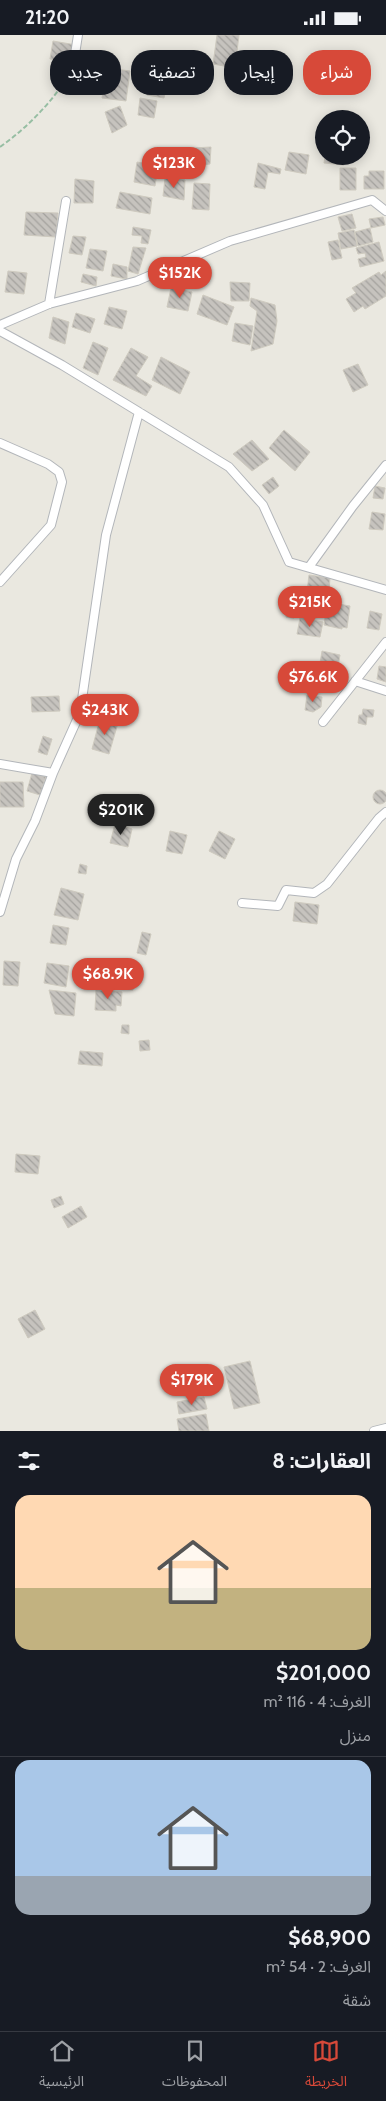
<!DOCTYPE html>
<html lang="ar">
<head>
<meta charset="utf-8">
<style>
  body { margin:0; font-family:Cabin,"Noto Sans Arabic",sans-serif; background:#242831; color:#f1f3f6; direction:rtl; height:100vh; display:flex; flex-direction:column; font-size:19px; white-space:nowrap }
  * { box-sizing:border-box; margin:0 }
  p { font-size:16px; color:#9ea1a6 }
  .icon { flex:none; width:28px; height:28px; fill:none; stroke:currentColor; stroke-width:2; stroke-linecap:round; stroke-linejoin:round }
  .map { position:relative; height:1396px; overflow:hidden; direction:ltr }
  .panel { display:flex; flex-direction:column; background:#171b24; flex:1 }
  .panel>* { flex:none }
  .banner { position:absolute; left:15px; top:15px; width:356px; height:45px; direction:rtl; display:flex; gap:10px }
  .controls { position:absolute; left:315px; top:75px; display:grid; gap:10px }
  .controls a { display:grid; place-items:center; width:55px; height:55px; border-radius:50%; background:#171b24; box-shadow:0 2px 12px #0003; font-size:25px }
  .price { position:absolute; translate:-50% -42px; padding:0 11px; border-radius:18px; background:#d74939; color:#fff; font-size:16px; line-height:32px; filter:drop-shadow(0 1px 2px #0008) }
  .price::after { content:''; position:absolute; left:50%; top:30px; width:15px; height:11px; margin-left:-8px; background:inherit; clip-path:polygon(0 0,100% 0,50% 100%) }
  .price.active { background:#222; color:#fff }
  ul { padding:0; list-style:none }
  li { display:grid; align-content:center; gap:10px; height:265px; padding:0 15px }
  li+li { border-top:1px solid #363941 }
  li span { display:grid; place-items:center; height:155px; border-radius:15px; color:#555 }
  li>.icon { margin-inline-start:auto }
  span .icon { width:90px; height:90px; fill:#fffc; stroke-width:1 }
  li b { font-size:21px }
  h2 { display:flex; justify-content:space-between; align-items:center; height:60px; padding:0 15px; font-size:21px }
  .pill { padding:0 18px; border-radius:20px; background:#171b24; box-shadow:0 2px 12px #0003; font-size:18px; line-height:45px }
  .pill.active { background:#d74939; color:#fff }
  .status { display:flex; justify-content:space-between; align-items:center; height:35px; padding:0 25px; background:#171b24; direction:ltr }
  .status svg { height:14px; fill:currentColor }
  .tabs { display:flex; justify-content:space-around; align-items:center; height:70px; border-top:1px solid #363941; background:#171b24; font-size:14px; color:#9ea1a6 }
  .tabs a { display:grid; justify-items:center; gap:2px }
  .tabs .active { color:#d74939 }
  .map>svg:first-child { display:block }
  .building { fill:url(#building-back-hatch); stroke:#cecabf }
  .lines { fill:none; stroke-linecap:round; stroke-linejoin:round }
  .street-casing { stroke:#b3b6ba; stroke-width:10 }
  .path { stroke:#97bea3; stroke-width:2; stroke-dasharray:5 2.5; stroke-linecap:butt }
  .street { stroke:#fff; stroke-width:8 }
</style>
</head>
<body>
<div class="status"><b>21:20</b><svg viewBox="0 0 49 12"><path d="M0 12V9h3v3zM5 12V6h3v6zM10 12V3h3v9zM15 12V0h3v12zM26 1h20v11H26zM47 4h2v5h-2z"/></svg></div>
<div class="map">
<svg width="386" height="1396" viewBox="0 0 386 1396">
  <defs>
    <pattern id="building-back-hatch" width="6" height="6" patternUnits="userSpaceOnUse" patternTransform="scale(1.25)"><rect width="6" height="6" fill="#c6c3be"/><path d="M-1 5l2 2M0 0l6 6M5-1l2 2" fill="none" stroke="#a4a29e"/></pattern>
  </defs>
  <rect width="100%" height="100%" fill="#eae8e0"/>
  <!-- building -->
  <path class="building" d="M217,0H239L235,33L213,29Z
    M53,6L76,10L74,28L50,24Z
    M85,19L106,22L104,35L83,32Z
    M107,33L130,36L126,66L102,63Z
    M150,44L167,49L164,63L147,60Z
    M140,63L157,66L154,83L138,80Z
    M120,71L127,90L112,98L105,77Z
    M211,112L210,129L193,131V113Z
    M289,117L309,120L306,139L285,135Z
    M325,121H345L344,130L324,128Z
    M137,127L158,131L155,151L134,147Z
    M258,128L281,134L280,139L268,137L265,154L254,152Z
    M340,133H356V155H340Z
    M369,136H384V154H364V141H369Z
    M165,143L185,145L184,165L163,161Z
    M75,144L94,146L93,168H74Z
    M194,148L210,149L209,175L192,174Z
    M120,157L152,163L150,179L116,173Z
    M26,177L58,178L56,202L24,200Z
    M352,179L356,193L342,196L338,182Z
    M383,182L385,190L371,193L369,184Z
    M133,192L151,195L148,209L141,208L142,201L132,200Z
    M370,193L373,207L358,211L355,197Z
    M354,195L357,211L341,214L338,198Z
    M73,201L86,202L82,220L69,218Z
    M338,205L342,223L332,225L328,207Z
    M379,207L384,226L360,232L358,224L366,222L365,218L358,219L356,213Z
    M133,212L146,213L138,239L128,236Z
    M90,214L107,216L103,236L86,233Z
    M113,229L127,232V244L111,241Z
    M8,236L27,238L24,259L5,257Z
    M386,236V261L365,274L363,271L354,277L346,264L356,258L352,253L379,237L381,240Z
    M83,239L97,242L96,251L81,247Z
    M230,247L250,248L249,266H231Z
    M171,253L192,257L188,276L167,272Z
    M203,260L234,272L227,290L197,279Z
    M251,263L275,270L277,286L273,309L251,316L257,276L250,271Z
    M109,272L127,276L122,294L104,289Z
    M76,278L95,284L90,298L72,292Z
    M53,282L69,287L65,309L49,303Z
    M235,288L253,291L250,310L232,306Z
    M93,307L108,313L98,340L83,333Z
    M131,313L148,322L136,341L152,351L146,361L113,345Z
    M161,322L190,337L180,359L152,345Z
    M358,329L368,350L353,357L343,335Z
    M284,395L310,417L295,436L269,413Z
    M252,405L269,424L252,436L233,419Z
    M273,442L279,451L269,459L262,450Z
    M375,451L385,453L383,464L373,463Z
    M372,477L385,479L383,495L369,494Z
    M309,540L330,543L329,555L323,554L322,560H325L324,567L306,565Z
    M289,562L297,563L294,583L286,582Z
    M328,562L339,563L338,569L350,571L347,593L342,592V594L324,590Z
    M370,576L382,579L379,595L367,593Z
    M300,583L323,587L320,602L297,599Z
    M322,616L340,620L337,637L319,634Z
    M379,631L386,632V647L377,644Z
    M310,635L328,638L326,647L335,648L327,657L306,653Z
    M307,660L322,662L321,672L313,677L305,675Z
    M59,661L60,676L32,677L31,662Z
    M363,674L374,675L373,682H367L366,690L358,688L359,680H362Z
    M100,684L118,688L109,719L92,714Z
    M43,701L52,704L47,720L38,717Z
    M32,738L46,742L40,760L27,756Z
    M0,747H23L24,772H0Z
    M373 762a7 7 0 1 1 14 0a7 7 0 1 1-14 0Z
    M115,789L132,794L128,812L110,808Z
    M170,796L187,800L182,819L166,816Z
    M219,796L235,804L225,824L209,816Z
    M80,829L87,831L86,839L78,838Z
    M61,853L84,859L78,885L54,880Z
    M295,867L319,870L317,889L293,886Z
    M53,890L69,893L66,910L50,908Z
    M142,897L151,899L146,920L137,918Z
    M4,926L20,927L18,951L3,950Z
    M47,928L69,931L66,952L44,948Z
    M112,931L135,933L133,955L109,953Z
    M49,955L76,958L74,981L55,979Z
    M96,955L122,957L121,971L116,970V976L95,975Z
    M122,990H129V999L121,998Z
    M149,1005L150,1015L140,1016L139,1006Z
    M80,1016L103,1018L102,1031L78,1029Z
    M16,1119L40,1121L38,1139L15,1137Z
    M61,1161L64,1169L54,1173L51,1165Z
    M81,1171L87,1182L68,1193L62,1182Z
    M35,1275L45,1294L28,1303L18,1284Z
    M250,1326L260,1368L234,1374L224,1332Z
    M204,1362L207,1374L179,1379L177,1367Z
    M206,1379L209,1396H179L177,1384Z"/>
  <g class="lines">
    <!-- street casing -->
    <g class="street-casing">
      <path id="street" d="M73,32L78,0
        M49,269L66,166
        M0,290L49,269L137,246L230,206L372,165L386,176
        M0,296L62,330L229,432L263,470L289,527L386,555
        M0,408L48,429L59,437L62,447L51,490L0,547
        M309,532L353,471L386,430
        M355,646L386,656
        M323,687L386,607
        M0,729L53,738
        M242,868L278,871L286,855L314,858L327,849L379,783L386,777
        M0,877L16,824L35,786L53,738L80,678L106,500L139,377
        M374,1396L386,1393"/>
    </g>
    <!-- path -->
    <path class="path" d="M0,112C28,92 51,68 69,40"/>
    <!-- street -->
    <use href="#street" class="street"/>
  </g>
</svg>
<div class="controls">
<a><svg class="icon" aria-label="locate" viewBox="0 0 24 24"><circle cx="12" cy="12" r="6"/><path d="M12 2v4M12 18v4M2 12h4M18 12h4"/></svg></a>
</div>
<b class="price" style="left:174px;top:154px">$123K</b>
<b class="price" style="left:180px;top:264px">$152K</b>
<b class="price" style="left:310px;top:593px">$215K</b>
<b class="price" style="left:313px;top:668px">$76.6K</b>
<b class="price" style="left:105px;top:701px">$243K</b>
<b class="price active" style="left:121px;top:801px">$201K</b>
<b class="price" style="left:108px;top:965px">$68.9K</b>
<b class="price" style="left:192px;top:1371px">$179K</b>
<div class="banner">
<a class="pill active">شراء</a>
<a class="pill">إيجار</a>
<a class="pill">تصفية</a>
<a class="pill">جديد</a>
</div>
</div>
<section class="panel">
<h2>العقارات: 8<svg class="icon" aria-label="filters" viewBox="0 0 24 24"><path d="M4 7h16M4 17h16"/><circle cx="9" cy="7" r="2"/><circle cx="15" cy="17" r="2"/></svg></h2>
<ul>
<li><span style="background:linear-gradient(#ffd9b3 60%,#c2b280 0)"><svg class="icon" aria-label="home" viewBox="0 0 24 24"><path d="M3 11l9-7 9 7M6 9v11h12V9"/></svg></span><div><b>$201,000</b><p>الغرف: 4 · 116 m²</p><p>منزل</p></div></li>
<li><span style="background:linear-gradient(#a9c7e8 75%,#9aa5b1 0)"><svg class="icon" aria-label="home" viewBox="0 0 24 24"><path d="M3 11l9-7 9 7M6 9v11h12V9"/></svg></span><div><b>$68,900</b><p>الغرف: 2 · 54 m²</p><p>شقة</p></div></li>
</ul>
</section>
<nav class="tabs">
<a class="active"><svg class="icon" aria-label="map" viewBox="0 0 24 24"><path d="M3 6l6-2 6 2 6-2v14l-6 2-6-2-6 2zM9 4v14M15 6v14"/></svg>الخريطة</a>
<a><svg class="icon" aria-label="saved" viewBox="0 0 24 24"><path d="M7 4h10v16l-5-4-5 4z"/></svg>المحفوظات</a>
<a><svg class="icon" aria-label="home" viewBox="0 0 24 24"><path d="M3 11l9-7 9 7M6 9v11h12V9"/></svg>الرئيسية</a>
</nav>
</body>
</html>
